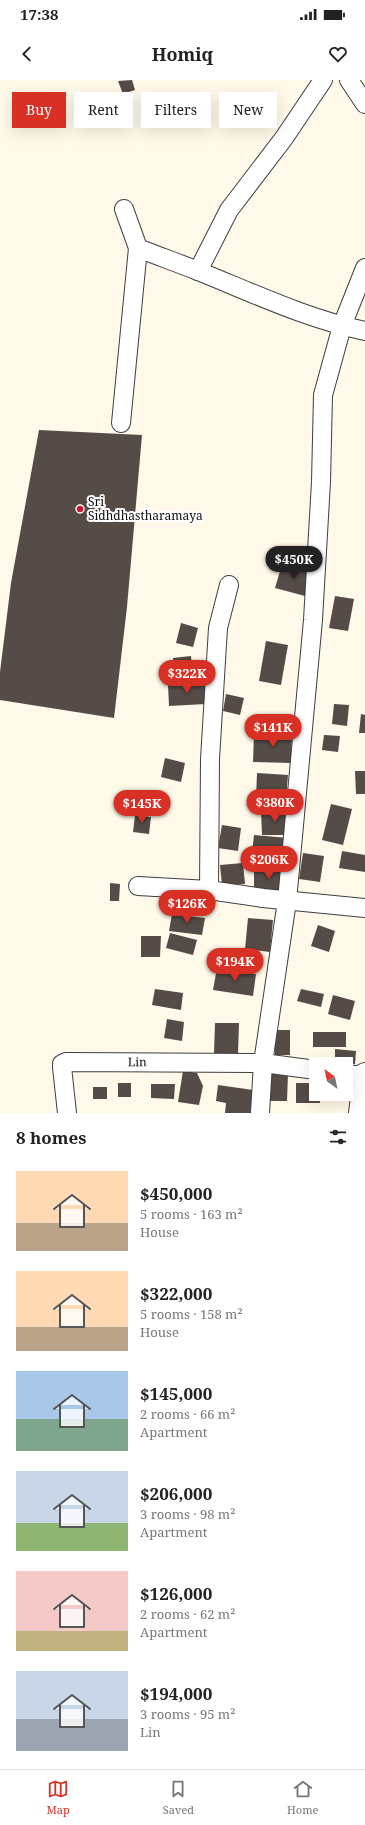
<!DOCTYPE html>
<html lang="en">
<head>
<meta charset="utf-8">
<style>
  body { margin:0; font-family:"Noto Serif",serif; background:#f6f6f6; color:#222; height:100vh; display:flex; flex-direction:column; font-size:15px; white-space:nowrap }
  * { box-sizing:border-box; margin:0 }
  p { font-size:13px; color:#767676 }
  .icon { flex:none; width:22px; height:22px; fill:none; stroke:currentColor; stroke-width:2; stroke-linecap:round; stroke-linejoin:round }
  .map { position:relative; height:1033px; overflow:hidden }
  .details { display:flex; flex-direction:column; background:#fff; flex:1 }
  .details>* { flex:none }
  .hud { position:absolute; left:12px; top:12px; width:341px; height:36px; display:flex; gap:8px }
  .needle { width:26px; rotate:327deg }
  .fabs { position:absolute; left:309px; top:977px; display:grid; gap:8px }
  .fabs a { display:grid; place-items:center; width:44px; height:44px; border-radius:0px; background:#fff; box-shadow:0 4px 16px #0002; font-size:20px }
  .price { position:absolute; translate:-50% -34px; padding:0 9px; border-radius:14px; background:#d93025; color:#fff; font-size:13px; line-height:26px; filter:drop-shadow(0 1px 2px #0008) }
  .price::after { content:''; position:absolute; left:50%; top:24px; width:12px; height:9px; margin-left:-6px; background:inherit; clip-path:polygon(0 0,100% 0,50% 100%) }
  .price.selected { background:#222; color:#fff }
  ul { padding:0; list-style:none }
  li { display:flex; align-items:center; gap:12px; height:100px; padding:0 16px }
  li span { display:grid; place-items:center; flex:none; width:112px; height:80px; border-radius:0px; color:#555 }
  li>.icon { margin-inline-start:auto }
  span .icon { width:48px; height:48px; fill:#fffc; stroke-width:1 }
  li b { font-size:17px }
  h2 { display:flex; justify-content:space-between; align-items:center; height:48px; padding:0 16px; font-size:17px }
  .pill { padding:0 14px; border-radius:0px; background:#fff; box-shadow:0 4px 16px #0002; font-size:14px; line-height:36px }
  .pill.selected { background:#d93025; color:#fff }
  .status { display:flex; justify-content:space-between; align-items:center; height:28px; padding:0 20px; background:#fff; direction:ltr }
  .status svg { height:11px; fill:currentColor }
  header { display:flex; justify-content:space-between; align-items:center; height:52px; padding:0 16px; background:#fff; font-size:18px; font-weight:700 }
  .menu { display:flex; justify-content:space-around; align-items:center; height:56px; border-top:1px solid #e0e0e0; background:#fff; font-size:11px; color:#767676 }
  .menu a { display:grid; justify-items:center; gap:2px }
  .menu .selected { color:#d93025 }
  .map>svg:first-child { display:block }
  .building { fill:#554b47 }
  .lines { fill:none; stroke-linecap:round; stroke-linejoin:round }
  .minor-casing { stroke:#3e3e3e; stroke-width:20 }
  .tertiary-casing { stroke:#3e3e3e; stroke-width:24 }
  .minor { stroke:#fff; stroke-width:18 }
  .tertiary { stroke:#fff; stroke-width:22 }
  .poi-dot { fill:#c61832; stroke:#fff; stroke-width:1.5 }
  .labels { text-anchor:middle; stroke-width:4; stroke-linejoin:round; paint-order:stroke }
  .poi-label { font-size:12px; fill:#0b0b0b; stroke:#fff; text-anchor:start }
  .street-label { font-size:12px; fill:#0b0b0b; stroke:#fff }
</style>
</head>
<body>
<div class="status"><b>17:38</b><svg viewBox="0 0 49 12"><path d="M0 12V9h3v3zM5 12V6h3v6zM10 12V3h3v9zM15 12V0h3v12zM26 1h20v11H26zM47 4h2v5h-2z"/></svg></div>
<header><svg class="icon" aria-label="back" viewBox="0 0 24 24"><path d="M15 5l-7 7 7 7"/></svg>Homiq<svg class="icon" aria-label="heart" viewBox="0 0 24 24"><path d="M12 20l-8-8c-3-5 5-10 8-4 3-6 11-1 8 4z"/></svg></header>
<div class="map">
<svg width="365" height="1033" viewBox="0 0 365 1033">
  <rect width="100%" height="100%" fill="#fff9e9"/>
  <!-- building -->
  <path class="building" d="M132,0L135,10L123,14L118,1Z
    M103,20L104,43L86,44L85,21Z
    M39,350L142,355L127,527L114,638L0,620V592L11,503Z
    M282,484L312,492L305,516L275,508Z
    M335,516L354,519L348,551L329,548Z
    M181,543L198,548L193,567L176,563Z
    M266,561L288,565L281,605L259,601Z
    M191,576L193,598L176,600L173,578Z
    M205,603L206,624L169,626L168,605Z
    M226,614L244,618L240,635L223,631Z
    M334,624L349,625L347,646L332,644Z
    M361,634L365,635V653H359Z
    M254,653H292L291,683L253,682Z
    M324,655L340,656L338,672L322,670Z
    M165,678L185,683L181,702L161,697Z
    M355,691H365V714H356Z
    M257,693L288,695L286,720L256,718Z
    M331,724L352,729L343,765L322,760Z
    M288,730V755H262L261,731Z
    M135,735L151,737L149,754L133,752Z
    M222,745L241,748L238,771L218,768Z
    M254,755L288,758L285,784L251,781Z
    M342,771L365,775V792L339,788Z
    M303,773L324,776L320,802L299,799Z
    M243,783L245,804L222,805L220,785Z
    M254,788H284L283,813H254Z
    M110,803L120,804L119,821H110Z
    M182,816L207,818L205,835L180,833Z
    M172,834L205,838L202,855L169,851Z
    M248,838L273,840L270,872L245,869Z
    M318,845L335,851L329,872L311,866Z
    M170,853L197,860L193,875L166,868Z
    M141,856H161L160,877H141Z
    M217,888L256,894L253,916L213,910Z
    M155,909L183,913L181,930L152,925Z
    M301,909L324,914L321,927L297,921Z
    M333,915L355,921L350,940L328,934Z
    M167,939L184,942L182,961L164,958Z
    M215,943H239L238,974L214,973Z
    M275,950H290V975H275Z
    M313,952H346V967H313Z
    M335,969L356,971L355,984L335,983Z
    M183,991L197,993L203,1006L199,1025L178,1022Z
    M268,994H288L287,1021H268Z
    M118,1003H131V1017H118Z
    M296,1003H316V1014H320V1023H296Z
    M151,1004H175L174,1019L151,1018Z
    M218,1005L253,1010L250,1033H225L226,1023L216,1021Z
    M93,1007H107V1019H93Z"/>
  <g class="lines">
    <!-- minor casing -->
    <g class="minor-casing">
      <g id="minor">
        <path d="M349,0L365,24"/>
        <path d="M138,168C158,176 178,183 198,191C253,213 307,239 365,251"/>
        <path d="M198,191L229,130L284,58L323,0"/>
        <path d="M121,343L138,168L124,129"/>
        <path d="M229,505L218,548L210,679L209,810L263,818L365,828"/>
        <path d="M138,806L209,810"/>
        <path d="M316,990L263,983L287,821L313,540L321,402L323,315L342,246L365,188"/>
        <path d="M346,994L365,996"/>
        <path id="s1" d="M67,1033L62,987V984L66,982L263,983L260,1033"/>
      </g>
    </g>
    <!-- tertiary casing -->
    <g class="tertiary-casing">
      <path id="tertiary" d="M360,1033L365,994"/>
    </g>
    <!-- minor -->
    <use href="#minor" class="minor"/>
    <!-- tertiary -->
    <use href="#tertiary" class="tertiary"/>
  </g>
  <!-- markers -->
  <circle class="poi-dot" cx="80" cy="429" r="4"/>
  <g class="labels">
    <!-- poi labels -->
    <g class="poi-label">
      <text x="88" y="426">Sri<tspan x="88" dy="14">Sidhdhastharamaya</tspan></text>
    </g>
    <!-- street labels -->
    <g class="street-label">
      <text dy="4" stroke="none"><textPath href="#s1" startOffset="125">Lin</textPath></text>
    </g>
  </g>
</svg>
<div class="fabs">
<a><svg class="needle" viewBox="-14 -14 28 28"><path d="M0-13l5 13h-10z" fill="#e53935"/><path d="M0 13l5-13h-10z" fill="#767676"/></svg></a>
</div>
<b class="price selected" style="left:294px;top:500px">$450K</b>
<b class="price" style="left:187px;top:614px">$322K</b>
<b class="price" style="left:273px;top:668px">$141K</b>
<b class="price" style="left:275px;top:743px">$380K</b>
<b class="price" style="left:142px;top:744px">$145K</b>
<b class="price" style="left:269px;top:800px">$206K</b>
<b class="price" style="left:187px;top:844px">$126K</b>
<b class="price" style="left:235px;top:902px">$194K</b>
<div class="hud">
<a class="pill selected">Buy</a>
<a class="pill">Rent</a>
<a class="pill">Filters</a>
<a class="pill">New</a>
</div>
</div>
<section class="details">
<h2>8 homes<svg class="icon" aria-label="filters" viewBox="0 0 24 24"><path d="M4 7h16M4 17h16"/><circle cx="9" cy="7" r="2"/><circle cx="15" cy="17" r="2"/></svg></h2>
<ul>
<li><span style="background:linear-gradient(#ffd9b3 65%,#b9a48a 0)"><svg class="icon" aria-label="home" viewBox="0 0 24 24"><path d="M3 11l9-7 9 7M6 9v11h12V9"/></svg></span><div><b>$450,000</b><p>5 rooms · 163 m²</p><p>House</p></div></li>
<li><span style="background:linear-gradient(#ffd9b3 70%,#b9a48a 0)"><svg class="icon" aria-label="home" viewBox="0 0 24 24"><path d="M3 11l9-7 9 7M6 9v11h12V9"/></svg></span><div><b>$322,000</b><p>5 rooms · 158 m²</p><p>House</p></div></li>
<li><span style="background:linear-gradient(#a9c7e8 60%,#7fa58c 0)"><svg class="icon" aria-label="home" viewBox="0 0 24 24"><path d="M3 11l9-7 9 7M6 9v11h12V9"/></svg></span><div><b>$145,000</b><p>2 rooms · 66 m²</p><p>Apartment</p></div></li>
<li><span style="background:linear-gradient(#c9d6e8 65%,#8fb573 0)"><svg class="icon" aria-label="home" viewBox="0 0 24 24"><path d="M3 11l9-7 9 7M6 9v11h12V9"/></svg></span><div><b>$206,000</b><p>3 rooms · 98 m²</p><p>Apartment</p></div></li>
<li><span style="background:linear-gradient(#f6c9c9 75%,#c2b280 0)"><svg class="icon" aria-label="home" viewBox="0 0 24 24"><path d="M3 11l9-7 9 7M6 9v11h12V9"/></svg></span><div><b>$126,000</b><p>2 rooms · 62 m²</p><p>Apartment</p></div></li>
<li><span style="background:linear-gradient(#c9d6e8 60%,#9aa5b1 0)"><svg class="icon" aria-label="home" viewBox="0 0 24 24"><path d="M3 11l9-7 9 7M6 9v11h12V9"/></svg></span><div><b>$194,000</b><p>3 rooms · 95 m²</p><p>Lin</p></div></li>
</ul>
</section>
<nav class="menu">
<a class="selected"><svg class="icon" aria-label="map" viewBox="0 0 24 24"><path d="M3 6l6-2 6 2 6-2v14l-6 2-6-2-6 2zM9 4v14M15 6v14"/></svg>Map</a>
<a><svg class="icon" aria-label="saved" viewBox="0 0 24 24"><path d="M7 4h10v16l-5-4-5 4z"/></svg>Saved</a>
<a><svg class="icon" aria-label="home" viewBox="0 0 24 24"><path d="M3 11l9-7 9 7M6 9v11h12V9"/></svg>Home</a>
</nav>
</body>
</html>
